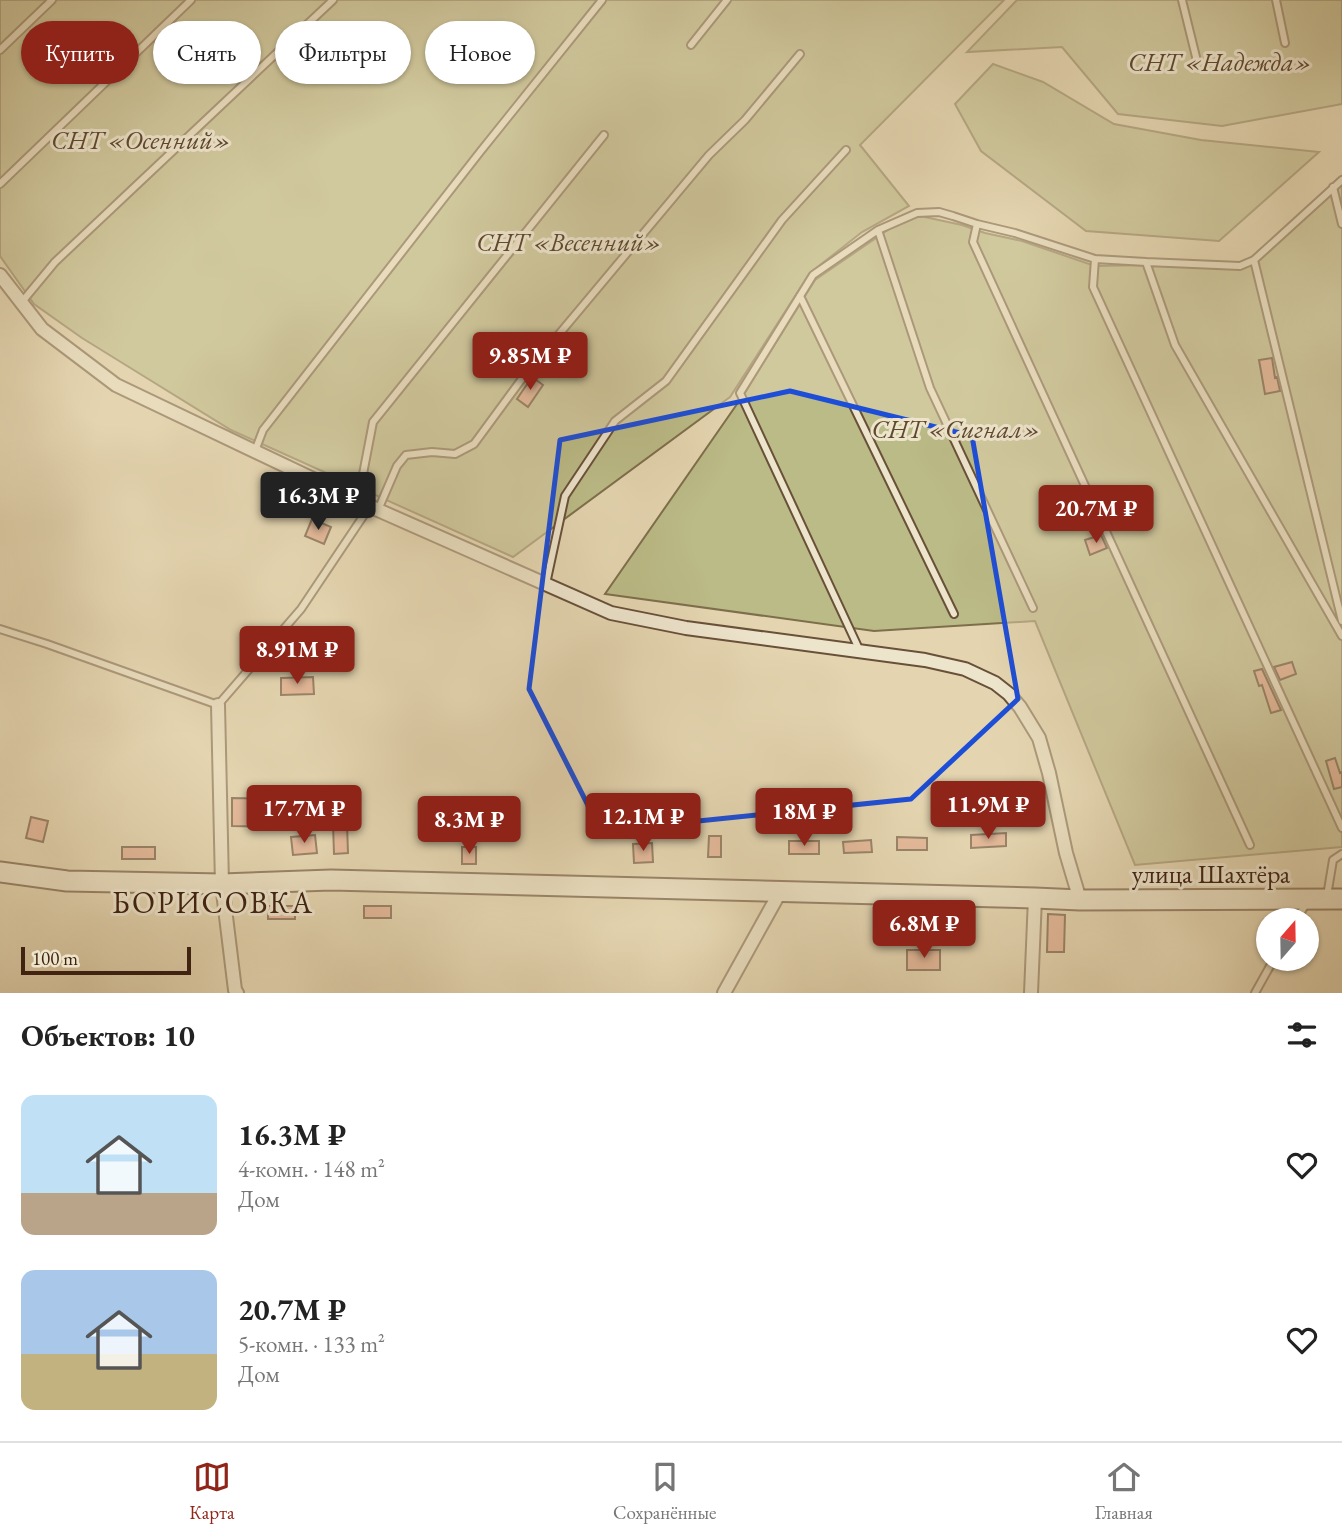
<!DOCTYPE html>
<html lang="ru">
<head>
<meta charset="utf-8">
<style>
  body { margin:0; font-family:"EB Garamond",serif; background:#f2f2f2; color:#222; height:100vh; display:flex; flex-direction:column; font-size:26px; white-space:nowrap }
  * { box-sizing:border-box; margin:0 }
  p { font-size:23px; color:#767676 }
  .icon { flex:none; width:38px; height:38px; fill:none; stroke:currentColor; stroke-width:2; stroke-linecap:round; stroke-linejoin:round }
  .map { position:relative; height:993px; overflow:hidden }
  .side { display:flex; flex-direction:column; background:#fff; flex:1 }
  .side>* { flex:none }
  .banner { position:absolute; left:21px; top:21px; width:700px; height:63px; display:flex; gap:14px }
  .needle { width:46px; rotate:20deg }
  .controls { position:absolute; left:1256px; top:908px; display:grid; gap:14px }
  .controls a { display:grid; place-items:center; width:63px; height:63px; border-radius:50%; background:#fff; box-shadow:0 2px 5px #0004; font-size:35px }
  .scale { position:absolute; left:21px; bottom:18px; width:170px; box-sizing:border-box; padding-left:7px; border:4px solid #402311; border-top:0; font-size:19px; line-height:24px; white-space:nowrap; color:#402311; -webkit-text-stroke:5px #ede4cc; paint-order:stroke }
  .price { position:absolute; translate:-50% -60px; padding:0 16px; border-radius:7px; background:#8f2418; color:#fff; font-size:23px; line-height:46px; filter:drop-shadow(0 2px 4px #0008) }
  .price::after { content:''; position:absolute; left:50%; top:42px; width:21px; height:16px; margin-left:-10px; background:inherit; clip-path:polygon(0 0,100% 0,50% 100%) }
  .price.on { background:#222; color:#fff }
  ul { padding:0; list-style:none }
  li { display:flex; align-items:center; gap:21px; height:175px; padding:0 21px }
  li span { display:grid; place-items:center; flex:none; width:196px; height:140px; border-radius:14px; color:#555 }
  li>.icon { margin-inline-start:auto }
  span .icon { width:84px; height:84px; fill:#fffc; stroke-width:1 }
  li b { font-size:30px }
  h2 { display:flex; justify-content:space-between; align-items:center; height:84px; padding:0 21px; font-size:30px }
  .chip { padding:0 24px; border-radius:32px; background:#fff; box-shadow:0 2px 5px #0004; font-size:24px; line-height:63px }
  .chip.on { background:#8f2418; color:#fff }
  .tab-bar { display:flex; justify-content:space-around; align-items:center; height:98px; border-top:2px solid #e0e0e0; background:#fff; font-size:19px; color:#767676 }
  .tab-bar a { display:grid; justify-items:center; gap:4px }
  .tab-bar .on { color:#8f2418 }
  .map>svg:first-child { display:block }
  .green { fill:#bbbb87; stroke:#7e6f4c; stroke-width:2 }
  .building { fill:#e49980; stroke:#402311; stroke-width:2 }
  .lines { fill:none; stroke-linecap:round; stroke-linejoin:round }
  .service-casing { stroke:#695039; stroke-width:10 }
  .minor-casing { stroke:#695039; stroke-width:16 }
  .secondary-casing { stroke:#402311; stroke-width:23 }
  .service { stroke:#ede4cc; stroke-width:6 }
  .minor { stroke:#ede4cc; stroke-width:12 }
  .secondary { stroke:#ede4cc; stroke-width:19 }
  .marked { fill:none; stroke:#1d4ed8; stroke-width:5; stroke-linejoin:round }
  .labels { text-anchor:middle; stroke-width:6; stroke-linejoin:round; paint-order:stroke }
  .park-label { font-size:26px; font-style:italic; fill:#5f492e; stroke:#ede4cc }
  .street-label { font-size:26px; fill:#402311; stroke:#ede4cc }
  .quarter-label { font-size:30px; letter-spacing:2px; fill:#402311; stroke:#ede4cc }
</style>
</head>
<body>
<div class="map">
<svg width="1342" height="993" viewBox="0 0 1342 993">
  <rect width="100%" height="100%" fill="#e4d5b0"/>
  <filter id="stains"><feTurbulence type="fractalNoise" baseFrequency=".00286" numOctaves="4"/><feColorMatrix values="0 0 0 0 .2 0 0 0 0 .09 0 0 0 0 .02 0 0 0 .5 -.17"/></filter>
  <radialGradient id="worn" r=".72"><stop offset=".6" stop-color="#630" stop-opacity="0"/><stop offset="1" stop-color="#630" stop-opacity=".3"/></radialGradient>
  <!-- green -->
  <path class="green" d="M0,0H1004L860,145L909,206L862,232L810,273L730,397L513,557L231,430L82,338L34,304L0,256Z
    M1017,0H1342V104L1222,126L1118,114L1062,47L967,52Z
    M993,64L1043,82L1114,124L1201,140L1319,152L1219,241L1086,231L981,151L955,104Z
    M1342,176V847L1135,865L1035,621L874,631L605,594L744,394L815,280L911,214L962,225L985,233L1022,241L1095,266L1251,263Z"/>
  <!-- building -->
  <path class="building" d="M1272,358L1275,378L1277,377L1280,391L1265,394L1259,360Z
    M532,377L543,385L528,407L517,399Z
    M312,519L331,527L324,544L305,536Z
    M1101,535L1107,548L1090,555L1085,540Z
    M1292,662L1296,674L1280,680L1274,667Z
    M1262,669L1281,710L1271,713L1262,685L1259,686L1254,671Z
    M313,677L314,694L281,695V678Z
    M1335,758L1340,773L1342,772V787L1334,789L1326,761Z
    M232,798L281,799L280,827L232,826Z
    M31,817L48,821L43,842L26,838Z
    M333,824H347L348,853L334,854Z
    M1006,833V846L971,848V835Z
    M315,835L317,853L293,855L291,837Z
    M709,836H721V857H708Z
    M897,837L927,838V850H897Z
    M871,840L872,852L844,853L843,842Z
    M789,841H819V854H789Z
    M652,843L653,862L634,863L633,844Z
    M122,847H155V859H122Z
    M462,847H476V864H462Z
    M268,906H295V919H268Z
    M364,906H391V918H364Z
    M1048,914L1065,915L1064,952H1047Z
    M907,950H940V970H907Z"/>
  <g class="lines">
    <!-- service casing -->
    <g class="service-casing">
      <path id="service" d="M1182,0L1197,61
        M1276,0L1285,43
        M691,45L727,0
        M0,50L52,0
        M1342,180L1254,260L1240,266L1146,262L1175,345L1342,636
        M0,184L191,0
        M1333,187L1342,224
        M977,224L973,242L1250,845
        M878,230L930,388L1033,608
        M1095,259L1093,287L1342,828
        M1254,260L1342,621
        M800,296L954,614
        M21,303L55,262L333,0
        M255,451L263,430L480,152L602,0
        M358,500L373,422L604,135
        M378,510L397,466L406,455L432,452L455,454L474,444L524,376L709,155L745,120L800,54
        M546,584L565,496L615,421L666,381L782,220L846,150
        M0,629L47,644L218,705L301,609L370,506
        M859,649L740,393L813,275L878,230L917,213L939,212L953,216L977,224L1015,233L1095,259L1146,262
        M1327,896L1333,860L1342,854
        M1296,920L1306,904
        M1255,993L1274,959"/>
    </g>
    <!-- minor casing -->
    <g class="minor-casing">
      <path id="minor" d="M0,275L42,329L116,385L378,510L611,613L686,628L925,660L965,669L995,683L1009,694L1020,707L1039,738L1049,773L1066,853L1080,900
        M218,705L222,884L235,990L237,993
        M724,993L780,892
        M1031,993L1035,898"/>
    </g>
    <!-- secondary casing -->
    <g class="secondary-casing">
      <path id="secondary" d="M0,872L67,881L222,884L331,880L1035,898L1080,900L1342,899"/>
    </g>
    <!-- service -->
    <use href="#service" class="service"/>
    <!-- minor -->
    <use href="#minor" class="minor"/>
    <!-- secondary -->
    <use href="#secondary" class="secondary"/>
  </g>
  <!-- marked area -->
  <path d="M0 0H1342V993H0ZM790,391L972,436L1018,699L911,799L601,831L529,689L560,440Z" fill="#e4d5b0" fill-opacity=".55" fill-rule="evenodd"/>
  <path class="marked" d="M790,391L972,436L1018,699L911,799L601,831L529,689L560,440Z"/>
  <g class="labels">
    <!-- park labels -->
    <g class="park-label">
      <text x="1220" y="71">СНТ «Надежда»</text>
      <text x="141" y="149">СНТ «Осенний»</text>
      <text x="569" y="251">СНТ «Весенний»</text>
      <text x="956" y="438">СНТ «Сигнал»</text>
    </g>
    <!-- street labels -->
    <g class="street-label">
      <text x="1211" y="883">улица Шахтёра</text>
    </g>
    <!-- quarter labels -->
    <g class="quarter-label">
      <text x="213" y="913">БОРИСОВКА</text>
    </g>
  </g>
  <rect width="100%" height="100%" filter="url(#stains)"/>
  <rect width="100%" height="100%" fill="url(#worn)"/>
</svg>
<div class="controls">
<a><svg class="needle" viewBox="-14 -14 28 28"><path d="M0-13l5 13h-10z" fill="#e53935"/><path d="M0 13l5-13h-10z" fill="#767676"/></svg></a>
</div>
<div class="scale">100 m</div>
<b class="price" style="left:530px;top:392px">9.85M ₽</b>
<b class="price on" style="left:318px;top:532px">16.3M ₽</b>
<b class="price" style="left:1096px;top:545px">20.7M ₽</b>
<b class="price" style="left:297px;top:686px">8.91M ₽</b>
<b class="price" style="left:988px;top:841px">11.9M ₽</b>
<b class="price" style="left:304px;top:845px">17.7M ₽</b>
<b class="price" style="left:804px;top:848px">18M ₽</b>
<b class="price" style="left:643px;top:853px">12.1M ₽</b>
<b class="price" style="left:469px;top:856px">8.3M ₽</b>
<b class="price" style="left:924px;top:960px">6.8M ₽</b>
<div class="banner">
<a class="chip on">Купить</a>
<a class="chip">Снять</a>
<a class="chip">Фильтры</a>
<a class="chip">Новое</a>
</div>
</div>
<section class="side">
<h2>Объектов: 10<svg class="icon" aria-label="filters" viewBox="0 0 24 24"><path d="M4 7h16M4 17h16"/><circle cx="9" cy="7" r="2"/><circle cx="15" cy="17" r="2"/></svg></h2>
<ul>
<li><span style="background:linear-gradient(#bfe0f5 70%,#b9a48a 0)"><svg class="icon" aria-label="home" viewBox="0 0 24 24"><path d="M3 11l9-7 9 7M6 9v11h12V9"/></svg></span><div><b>16.3M ₽</b><p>4-комн. · 148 m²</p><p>Дом</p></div><svg class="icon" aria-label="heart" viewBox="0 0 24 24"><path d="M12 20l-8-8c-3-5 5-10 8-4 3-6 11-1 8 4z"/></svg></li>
<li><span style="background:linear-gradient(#a9c7e8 60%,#c2b280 0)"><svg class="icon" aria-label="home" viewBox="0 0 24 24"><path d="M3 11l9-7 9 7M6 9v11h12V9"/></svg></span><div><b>20.7M ₽</b><p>5-комн. · 133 m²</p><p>Дом</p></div><svg class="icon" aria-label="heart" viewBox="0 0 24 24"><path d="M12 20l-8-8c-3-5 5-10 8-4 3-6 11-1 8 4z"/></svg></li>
</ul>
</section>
<nav class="tab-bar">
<a class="on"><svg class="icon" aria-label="map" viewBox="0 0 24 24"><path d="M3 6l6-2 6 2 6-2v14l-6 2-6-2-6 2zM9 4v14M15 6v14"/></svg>Карта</a>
<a><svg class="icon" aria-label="saved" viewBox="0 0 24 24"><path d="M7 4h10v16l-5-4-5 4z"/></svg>Сохранённые</a>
<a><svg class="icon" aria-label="home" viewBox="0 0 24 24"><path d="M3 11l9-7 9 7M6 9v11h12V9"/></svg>Главная</a>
</nav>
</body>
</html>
